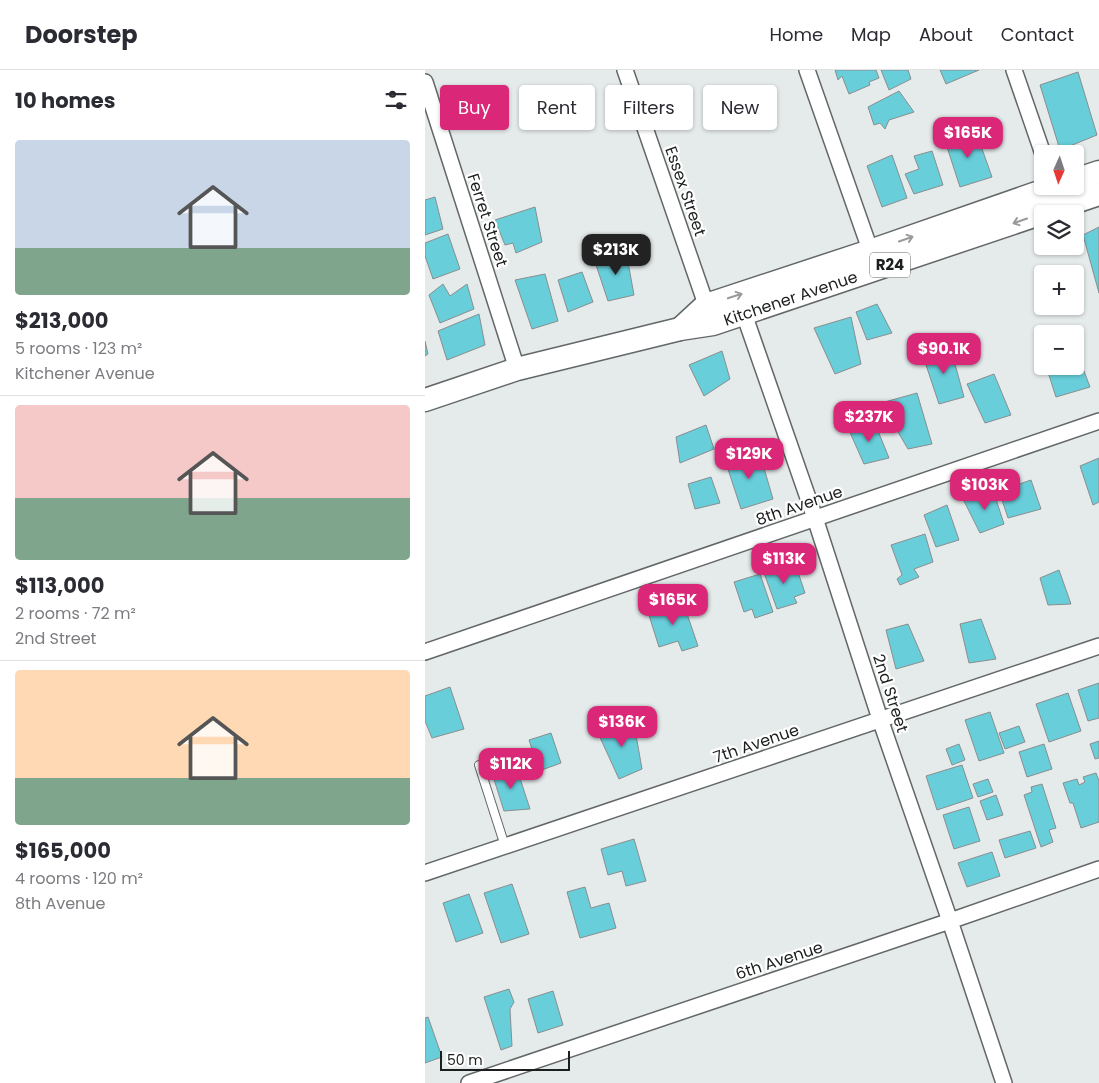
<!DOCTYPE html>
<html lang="en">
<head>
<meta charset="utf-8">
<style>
  body { margin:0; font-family:Poppins,sans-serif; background:#f2f2f3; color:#2b2b33; height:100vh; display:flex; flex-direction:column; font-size:19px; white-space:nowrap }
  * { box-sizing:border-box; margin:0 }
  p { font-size:16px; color:#7c7c81 }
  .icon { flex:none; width:28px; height:28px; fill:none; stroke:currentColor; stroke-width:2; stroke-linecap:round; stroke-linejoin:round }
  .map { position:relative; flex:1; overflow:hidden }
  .details { display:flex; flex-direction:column; background:#fff; width:425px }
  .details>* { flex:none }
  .banner { position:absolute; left:15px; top:15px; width:475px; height:45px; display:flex; gap:10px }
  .needle { width:32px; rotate:183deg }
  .fabs { position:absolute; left:609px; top:75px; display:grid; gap:10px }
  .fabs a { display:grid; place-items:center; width:50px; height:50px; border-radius:5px; background:#fff; box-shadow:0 1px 4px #0004; font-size:25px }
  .scale { position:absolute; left:15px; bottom:12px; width:130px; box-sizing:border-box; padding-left:5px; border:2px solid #1d1f1f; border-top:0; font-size:14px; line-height:18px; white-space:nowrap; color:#1d1f1f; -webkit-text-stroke:4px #fff; paint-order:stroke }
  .price { position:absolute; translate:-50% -42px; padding:0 11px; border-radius:10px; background:#db2777; color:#fff; font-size:16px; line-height:32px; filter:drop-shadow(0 1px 2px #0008) }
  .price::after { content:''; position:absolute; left:50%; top:30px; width:15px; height:11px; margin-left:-8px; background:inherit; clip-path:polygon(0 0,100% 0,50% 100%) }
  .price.selected { background:#222; color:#fff }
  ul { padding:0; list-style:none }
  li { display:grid; align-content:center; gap:10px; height:265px; padding:0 15px }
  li+li { border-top:1px solid #e1e1e2 }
  li span { display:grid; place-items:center; height:155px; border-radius:5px; color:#555 }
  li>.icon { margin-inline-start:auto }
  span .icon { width:90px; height:90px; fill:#fffc; stroke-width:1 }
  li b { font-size:21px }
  h2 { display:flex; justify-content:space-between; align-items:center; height:60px; padding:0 15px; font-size:21px }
  .pill { padding:0 18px; border-radius:5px; background:#fff; box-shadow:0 1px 4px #0004; font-size:18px; line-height:45px }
  .pill.selected { background:#db2777; color:#fff }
  header { display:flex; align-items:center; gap:30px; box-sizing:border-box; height:70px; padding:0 25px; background:#fff; border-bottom:1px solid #e1e1e2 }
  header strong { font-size:24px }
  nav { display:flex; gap:28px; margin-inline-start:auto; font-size:18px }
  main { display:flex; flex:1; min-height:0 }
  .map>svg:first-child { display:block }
  .building { fill:#67ceda; stroke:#8a8e8f }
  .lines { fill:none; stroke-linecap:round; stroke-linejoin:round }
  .lane-casing { stroke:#636768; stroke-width:10 }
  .street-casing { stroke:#636768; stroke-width:18 }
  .primary-casing { stroke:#636768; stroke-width:25 }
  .lane { stroke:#fff; stroke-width:8 }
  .street { stroke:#fff; stroke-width:15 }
  .primary { stroke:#fff; stroke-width:22 }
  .oneway { stroke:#999a9a }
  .labels { text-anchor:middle; stroke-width:4.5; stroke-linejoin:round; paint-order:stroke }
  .shield { fill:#fff; stroke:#616262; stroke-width:1 }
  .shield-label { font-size:15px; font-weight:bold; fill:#1d1f1f }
  .street-label { font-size:16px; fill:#1d1f1f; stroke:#fff }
</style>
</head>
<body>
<header>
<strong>Doorstep</strong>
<nav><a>Home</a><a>Map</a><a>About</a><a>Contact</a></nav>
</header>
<main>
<section class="details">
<h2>10 homes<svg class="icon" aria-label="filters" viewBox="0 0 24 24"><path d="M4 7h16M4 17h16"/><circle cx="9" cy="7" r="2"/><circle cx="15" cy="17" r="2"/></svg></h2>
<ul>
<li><span style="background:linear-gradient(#c9d6e8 70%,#7fa58c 0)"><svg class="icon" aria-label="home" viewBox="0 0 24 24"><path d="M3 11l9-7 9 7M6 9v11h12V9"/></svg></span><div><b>$213,000</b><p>5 rooms · 123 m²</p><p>Kitchener Avenue</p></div></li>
<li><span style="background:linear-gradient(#f6c9c9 60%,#7fa58c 0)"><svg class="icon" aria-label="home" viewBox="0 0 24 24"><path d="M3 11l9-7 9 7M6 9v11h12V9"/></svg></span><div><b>$113,000</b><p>2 rooms · 72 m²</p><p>2nd Street</p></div></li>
<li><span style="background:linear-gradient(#ffd9b3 70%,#7fa58c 0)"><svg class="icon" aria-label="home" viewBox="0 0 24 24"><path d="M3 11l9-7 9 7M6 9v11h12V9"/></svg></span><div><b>$165,000</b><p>4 rooms · 120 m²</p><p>8th Avenue</p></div></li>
</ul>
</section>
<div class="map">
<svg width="674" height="1013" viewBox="0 0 674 1013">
  <rect width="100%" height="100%" fill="#e5eaea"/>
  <!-- building -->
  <path class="building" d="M410,0H451L454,8L444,12L445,15L424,24L417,6L413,10Z
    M456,0H483L486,9L464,20Z
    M515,0H554L521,14Z
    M653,2L672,65L635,80L615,15Z
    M474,21L489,42L464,50L460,59L455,53L449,55L443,37Z
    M550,59L567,107L535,117L520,71Z
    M507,81L518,115L489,124L480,104L494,99L489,86Z
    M467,85L482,128L457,137L442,96Z
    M10,127L18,159L0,165V130Z
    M110,137L117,172L91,183L88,173L80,175L70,150Z
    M674,157V223L658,165Z
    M23,164L35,199L8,209L0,186V173Z
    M201,181L209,225L183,231L170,192Z
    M157,202L168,232L143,242L133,210Z
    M120,204L133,251L107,259L90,210Z
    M18,214L25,226L42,214L49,239L15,253L4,225Z
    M452,234L467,263L442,270L431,242Z
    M54,244L60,275L22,290L13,261Z
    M426,247L436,294L410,304L389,258Z
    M0,271L3,284L0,286Z
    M524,272L539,327L514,334L499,289Z
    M650,277L665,317L631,327L621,296H650Z
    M297,281L305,309L279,326L264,295Z
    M569,304L586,345L560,353L542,314Z
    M492,323L507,374L483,379L456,333Z
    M449,351L464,388L439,394L423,358Z
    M281,355L289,379L255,393L251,367Z
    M334,381L348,429L316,439L300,390Z
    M674,388V432L668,435L655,396Z
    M286,407L295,433L270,439L263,414Z
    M606,410L616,439L583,448L574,421Z
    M568,420L579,454L555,463L538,429Z
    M522,435L534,470L511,477L499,445Z
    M500,464L508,492L489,499L494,507L475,515L472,509L477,505L466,475Z
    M370,493L380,523L369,527L372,533L352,539L338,500L350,496L353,500Z
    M634,500L646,534L623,535L615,508Z
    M335,504L348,542L330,548L327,539L319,542L309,512Z
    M258,532L273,576L257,581L253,571L234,577L222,539L233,535L235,540Z
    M556,549L571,589L544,593L535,554Z
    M483,554L499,591L471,599L461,560Z
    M674,613V648L663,651L653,620Z
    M25,617L39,659L7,668L0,651V626Z
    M643,623L656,661L624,672L611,634Z
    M565,642L579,683L554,691L540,650Z
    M208,648L217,699L194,709L173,663Z
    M594,656L600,672L580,679L574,663Z
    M126,663L136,693L114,701L104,670Z
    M674,671V688L670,689L665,674Z
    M534,674L540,690L527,695L521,679Z
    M619,674L627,699L602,707L594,682Z
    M537,695L548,728L512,740L501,706Z
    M91,696L105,739L79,741L67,703Z
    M671,703L674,711V752L656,758L648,733H645L638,713L652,709L654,715L660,712L658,707Z
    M563,709L568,722L553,727L548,714Z
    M617,714L631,758L624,760L628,772L616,777L599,725L607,722L606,717Z
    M571,725L578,745L562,750L555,731Z
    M544,737L555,771L529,779L518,745Z
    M605,761L611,778L580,788L574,770Z
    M209,769L221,811L201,816L197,801L183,805L176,779Z
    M567,782L575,806L542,817L533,793Z
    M87,814L104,864L76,873L59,823Z
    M160,817L166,838L184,833L191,858L155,868L142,822Z
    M44,824L58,863L31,872L18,833Z
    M84,919L89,932L85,939L87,976L76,980L59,927Z
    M128,921L138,955L113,963L103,929Z
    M3,947L17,987L0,993V948Z"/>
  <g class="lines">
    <!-- lane casing -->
    <g class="lane-casing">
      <path id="lane" d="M54,695L80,776"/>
    </g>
    <!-- street casing -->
    <g class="street-casing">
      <path id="street" d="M200,0L284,243
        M382,0L448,188
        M589,0L618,84
        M0,12L92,299
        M319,244L390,448L455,649L525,851L579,1013
        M0,582L674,351
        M0,803L674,576
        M44,1013L525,851L674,799"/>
    </g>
    <!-- primary casing -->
    <g class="primary-casing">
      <g id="primary">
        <path d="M650,110L674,102"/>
        <path d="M255,259L281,235L445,181L632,116"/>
        <path id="s1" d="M0,330L92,299L255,259L288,254L674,124"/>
      </g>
    </g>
    <!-- lane -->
    <use href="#lane" class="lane"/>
    <!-- street -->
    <use href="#street" class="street"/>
    <!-- primary -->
    <use href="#primary" class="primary"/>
  </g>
  <!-- one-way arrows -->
  <defs><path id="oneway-shaft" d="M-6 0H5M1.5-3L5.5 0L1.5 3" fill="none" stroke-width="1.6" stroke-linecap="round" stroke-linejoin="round" transform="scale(1.25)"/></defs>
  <g class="oneway">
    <use href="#oneway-shaft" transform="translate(595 151) rotate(161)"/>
    <use href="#oneway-shaft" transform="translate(481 169) rotate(-19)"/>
    <use href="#oneway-shaft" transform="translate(310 226) rotate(-18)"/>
  </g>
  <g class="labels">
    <!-- shield labels -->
    <rect class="shield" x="445" y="182.5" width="40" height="25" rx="4"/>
    <g class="shield-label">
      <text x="465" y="200">R24</text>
    </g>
    <!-- street labels -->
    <g class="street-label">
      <text transform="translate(261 121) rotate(71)" y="6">Essex Street</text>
      <text transform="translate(63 150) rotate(72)" y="6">Ferret Street</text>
      <text dy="6" stroke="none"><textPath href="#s1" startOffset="380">Kitchener Avenue</textPath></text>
      <text transform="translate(374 435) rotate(-19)" y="6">8th Avenue</text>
      <text transform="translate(466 623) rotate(72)" y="6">2nd Street</text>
      <text transform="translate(331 673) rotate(-19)" y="6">7th Avenue</text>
      <text transform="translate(354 890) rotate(-18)" y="6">6th Avenue</text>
    </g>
  </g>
</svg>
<div class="fabs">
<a><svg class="needle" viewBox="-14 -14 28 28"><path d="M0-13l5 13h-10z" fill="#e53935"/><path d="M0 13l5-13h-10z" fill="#7c7c81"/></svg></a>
<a><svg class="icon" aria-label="layers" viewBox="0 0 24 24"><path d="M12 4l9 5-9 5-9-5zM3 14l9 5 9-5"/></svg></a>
<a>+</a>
<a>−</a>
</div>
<div class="scale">50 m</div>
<b class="price" style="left:543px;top:89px">$165K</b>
<b class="price selected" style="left:191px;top:206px">$213K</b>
<b class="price" style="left:519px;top:305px">$90.1K</b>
<b class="price" style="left:444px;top:373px">$237K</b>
<b class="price" style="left:324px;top:410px">$129K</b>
<b class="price" style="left:560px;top:441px">$103K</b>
<b class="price" style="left:359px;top:515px">$113K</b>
<b class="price" style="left:248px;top:556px">$165K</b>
<b class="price" style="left:197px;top:678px">$136K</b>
<b class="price" style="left:86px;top:720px">$112K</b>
<div class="banner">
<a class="pill selected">Buy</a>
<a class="pill">Rent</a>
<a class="pill">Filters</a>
<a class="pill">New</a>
</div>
</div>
</main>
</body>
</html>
